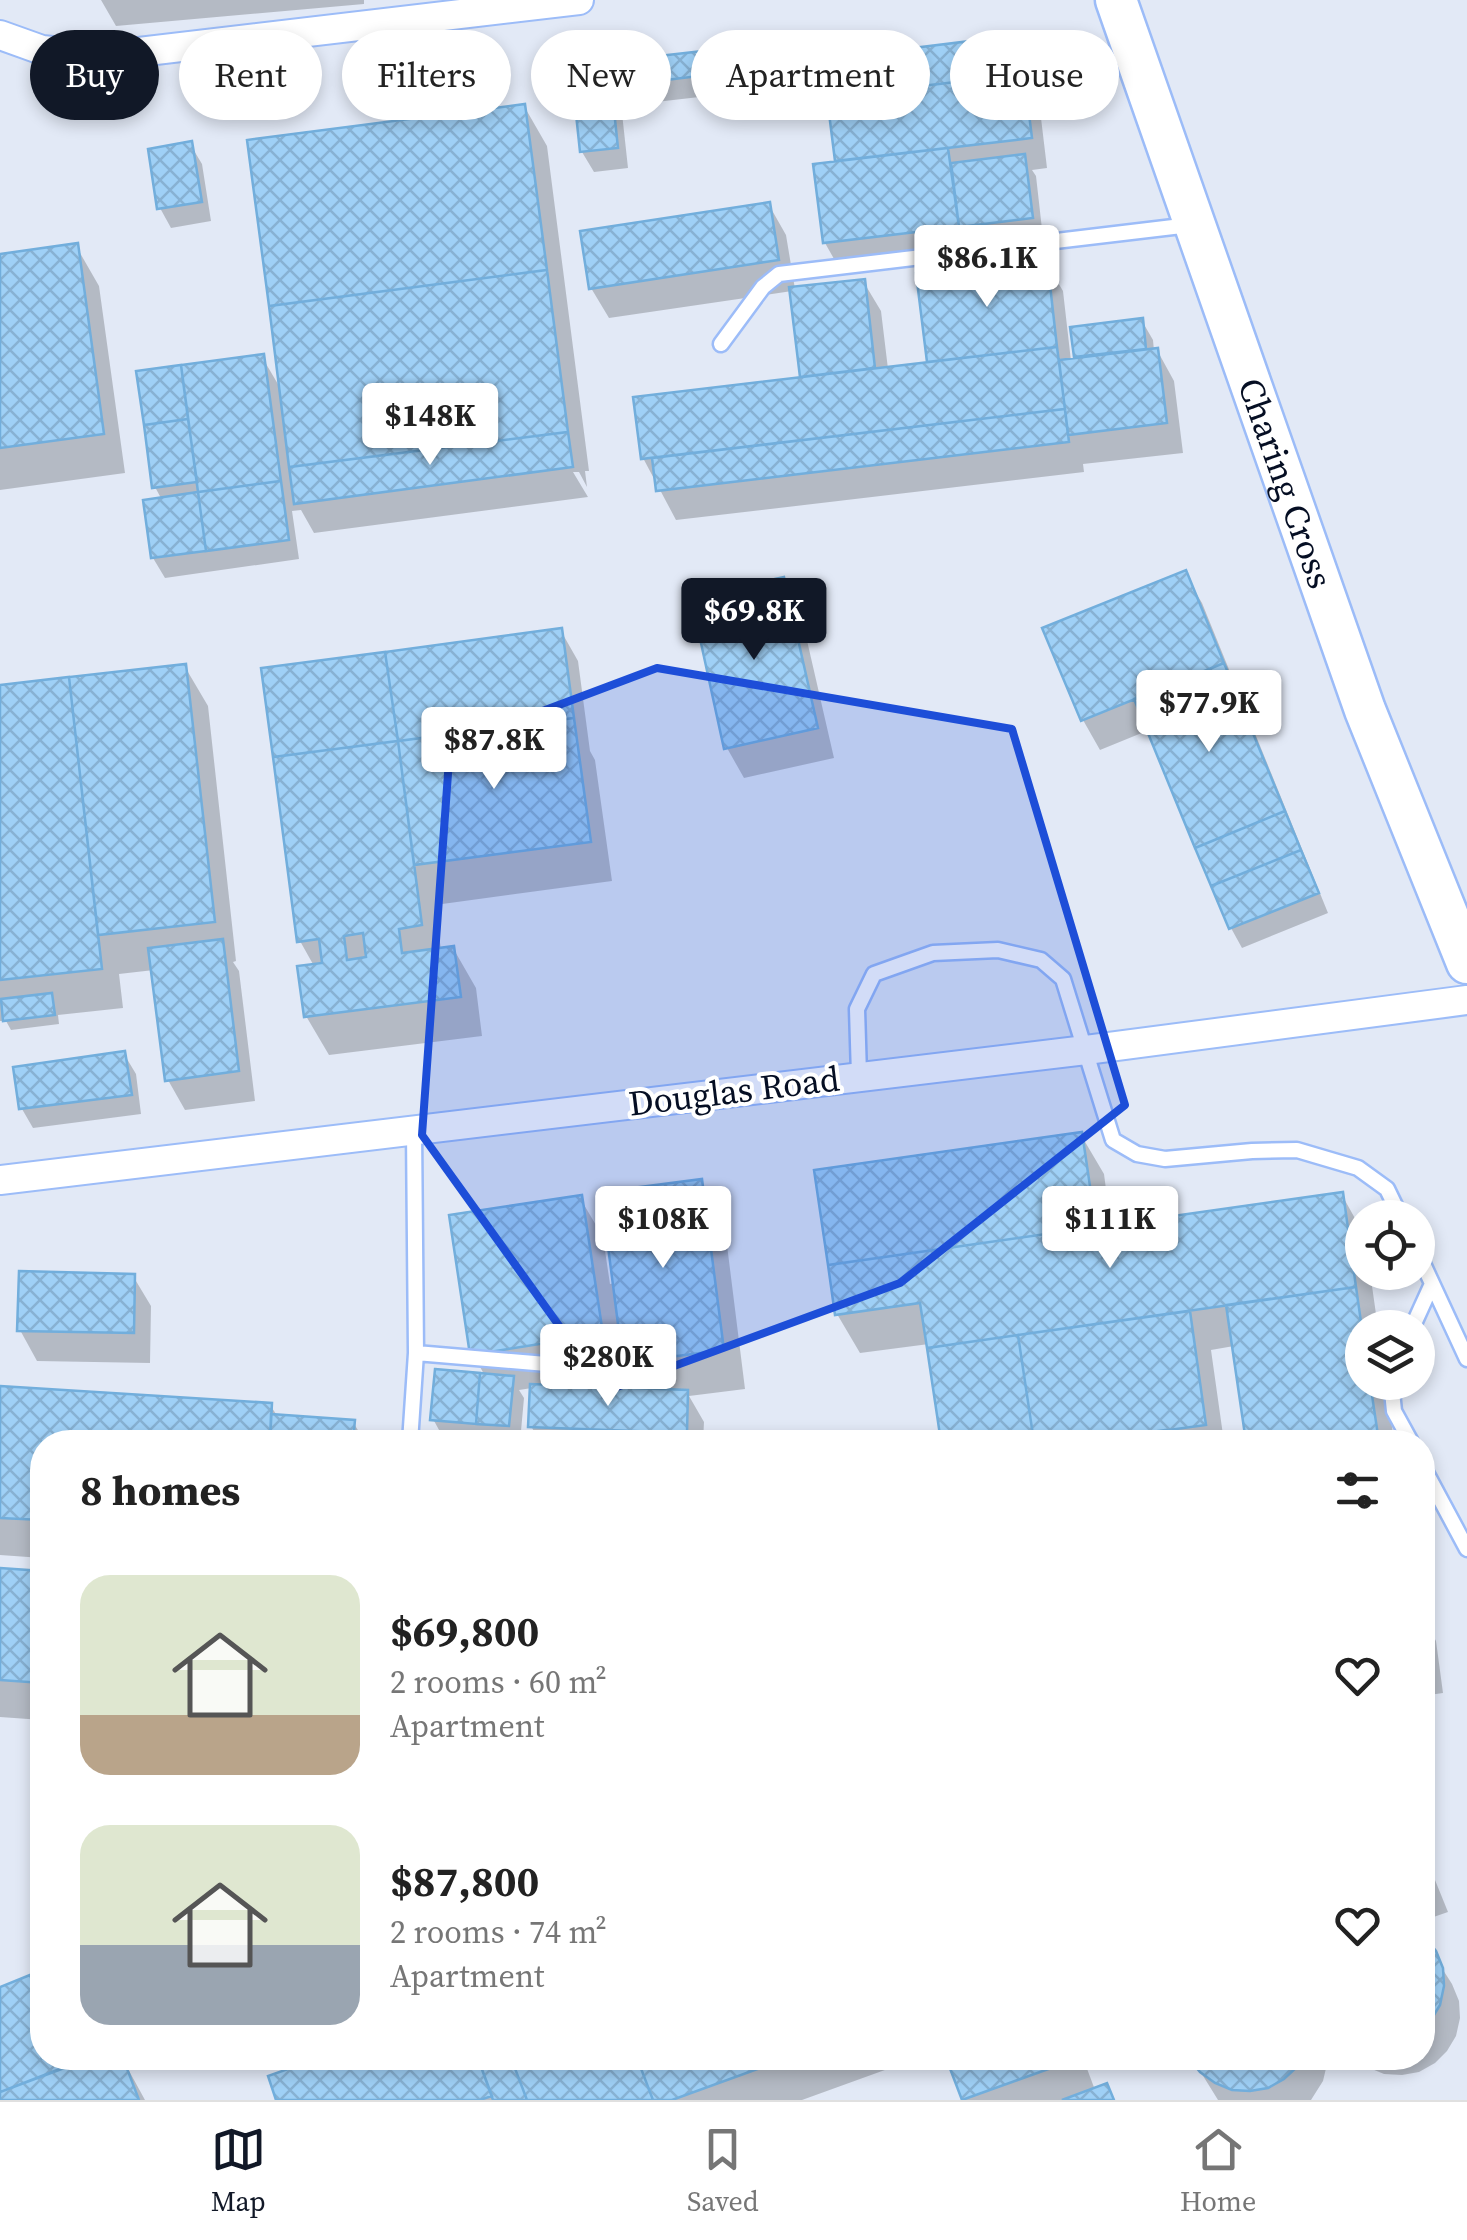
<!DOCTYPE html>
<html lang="en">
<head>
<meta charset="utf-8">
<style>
  body { margin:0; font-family:"Source Serif 4",serif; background:#f6f6f6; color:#222; height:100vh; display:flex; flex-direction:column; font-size:38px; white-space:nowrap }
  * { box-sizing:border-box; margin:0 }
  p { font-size:32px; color:#767676 }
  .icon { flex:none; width:55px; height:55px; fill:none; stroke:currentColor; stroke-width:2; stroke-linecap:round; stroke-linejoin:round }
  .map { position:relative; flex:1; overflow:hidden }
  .side { position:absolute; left:30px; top:1430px; width:1405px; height:640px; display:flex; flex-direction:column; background:#fff; border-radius:40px; box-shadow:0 5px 15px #0003 }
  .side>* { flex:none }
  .guide { position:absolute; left:30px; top:30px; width:1408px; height:90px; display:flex; gap:20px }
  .fabs { position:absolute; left:1345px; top:1200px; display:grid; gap:20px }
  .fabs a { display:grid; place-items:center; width:90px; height:90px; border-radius:50%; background:#fff; box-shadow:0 5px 15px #0003; font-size:50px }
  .price { position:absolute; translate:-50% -85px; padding:0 22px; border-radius:10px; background:#fff; color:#222; font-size:32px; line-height:65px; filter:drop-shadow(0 2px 5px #0008) }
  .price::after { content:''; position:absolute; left:50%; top:60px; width:30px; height:22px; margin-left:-15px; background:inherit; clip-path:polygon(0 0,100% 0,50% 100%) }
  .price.active { background:#111827; color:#fff }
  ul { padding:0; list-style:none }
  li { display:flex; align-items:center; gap:30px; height:250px; padding:0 50px }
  li span { display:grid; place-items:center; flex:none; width:280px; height:200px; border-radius:30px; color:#555 }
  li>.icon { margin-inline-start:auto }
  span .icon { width:120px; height:120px; fill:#fffc; stroke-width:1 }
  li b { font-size:42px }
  h2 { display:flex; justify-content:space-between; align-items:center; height:120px; padding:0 50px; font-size:42px }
  .chip { padding:0 35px; border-radius:45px; background:#fff; box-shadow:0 5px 15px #0003; font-size:35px; line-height:90px }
  .chip.active { background:#111827; color:#fff }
  .menu { display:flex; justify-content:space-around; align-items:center; height:140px; border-top:2px solid #e0e0e0; background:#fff; font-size:28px; color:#767676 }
  .menu a { display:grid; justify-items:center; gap:5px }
  .menu .active { color:#111827 }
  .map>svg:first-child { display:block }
  .shadow { fill:#0003; fill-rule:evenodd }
  .building { fill:url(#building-cross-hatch); stroke:#72aedc; stroke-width:2.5; fill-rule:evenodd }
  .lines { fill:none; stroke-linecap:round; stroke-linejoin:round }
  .lane-casing { stroke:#9cbcf8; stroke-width:19 }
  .street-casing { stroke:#9cbcf8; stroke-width:32 }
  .secondary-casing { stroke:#9cbcf8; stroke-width:45 }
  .lane { stroke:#fff; stroke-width:14 }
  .street { stroke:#fff; stroke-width:28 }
  .secondary { stroke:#fff; stroke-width:40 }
  .marked { fill:#1d4ed8; fill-opacity:0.2; stroke:#1d4ed8; stroke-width:8; stroke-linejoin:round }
  .labels { text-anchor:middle; stroke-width:8; stroke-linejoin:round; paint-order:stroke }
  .street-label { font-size:35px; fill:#050e23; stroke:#fff }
</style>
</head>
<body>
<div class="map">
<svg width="1467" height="2100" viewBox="0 0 1467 2100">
  <defs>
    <pattern id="building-cross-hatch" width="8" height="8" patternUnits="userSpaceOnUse" patternTransform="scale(2.5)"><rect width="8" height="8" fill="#9fd0f6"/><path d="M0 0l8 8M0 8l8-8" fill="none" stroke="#87b1d3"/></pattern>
  </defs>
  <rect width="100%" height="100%" fill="#e2e9f6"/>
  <!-- shadow -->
  <path class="shadow" d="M101,0H364V4L116,26Z
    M1018,38L1035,68L1047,168L1032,170L1036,176L1043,238L842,273L825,243L838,164L825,61Z
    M720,51L732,71L734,93L630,105L619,85Z
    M611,93L622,113L628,168L594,172L582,152Z
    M524,106L547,146L589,471H585L587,487L579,472H573L588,497L314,533L301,510L292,511L299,559L165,578L153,558L162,500L155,487L182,378L262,357L282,391Z
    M190,144L202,164L211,221L171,228L160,208Z
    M769,205L786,235L795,289L863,281L881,311L888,369L930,364L919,276L1045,261L1063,291L1071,361L1078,360L1076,356L1142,321L1153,340L1154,351L1157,350L1174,381L1183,453L1083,464L1084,472L676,520L643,458L804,379L792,291L609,318L591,288Z
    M76,246L99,286L125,473L0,490V257Z
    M1184,573L1202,603L1328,913L1242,948L1231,928L1149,730L1100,750L1083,720Z
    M783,579L800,610L834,758L744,778L727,748Z
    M561,631L578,661L590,751L595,760L612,881L435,905L441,950L453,948L476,988L482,1036L329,1055L306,1016L314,966L300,941Z
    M185,667L208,706L236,961L233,962L239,971L255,1101L185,1110L168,1080L154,970L119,974L123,1008L58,1015L59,1024L11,1030L6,1021H0V687Z
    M124,1054L136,1074L141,1114L33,1128L22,1109Z
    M1081,1135L1104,1174L1111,1227L1342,1195L1362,1231V1272H1370L1378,1328H1362V1382H1386L1394,1442H1248L1234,1346L1211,1350L1224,1442H943L929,1344L860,1353L837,1314L817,1172Z
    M701,1182L724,1221L745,1389L689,1396L704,1422L703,1442H540L531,1426L532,1388L519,1390L524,1398L520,1442L444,1439L433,1419L485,1376L473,1354L580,1198L603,1237L610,1284L615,1283ZM622,1356L642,1391L552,1387L551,1385L624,1373Z
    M133,1276L151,1306L150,1363L37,1361L20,1330Z
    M0,1388L270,1405L278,1417L353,1422L365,1442H42V1558L0,1555Z
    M1422,1547L1430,1604L1422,1605Z
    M0,1571L42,1574V1720L0,1717Z
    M1425,1621L1436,1641L1443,1693L1422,1696V1622Z
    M1422,1848L1448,1912L1422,1921Z
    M1422,1937L1452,1984L1459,2001L1460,2018L1456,2036L1447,2051L1435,2063L1419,2072L1402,2075L1384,2074L1367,2067L1354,2058H1422Z
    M29,1978L42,2001V2058H67L71,2068L98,2058H122L145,2100H0V1990Z
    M299,2058H918L802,2100H279L303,2066Z
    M949,2058H1083L1095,2090L1106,2086L1115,2100H964Z
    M1192,2058H1326L1327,2064L1323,2081L1311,2100H1218Z"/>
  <!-- building -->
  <path class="building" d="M1019,35L1024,74L827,97L823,59Z
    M721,49L724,73L616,86L614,61Z
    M1024,74L1032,138L835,161L827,97Z
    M612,91L618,148L580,152L574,95Z
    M525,104L547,270L269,306L247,140Z
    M192,141L202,202L157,209L148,149Z
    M948,148L959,227L823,243L813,164Z
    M1025,154L1033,218L959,227L951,163Z
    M770,202L779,260L589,289L580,231Z
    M78,243L104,434L0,448V254Z
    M1047,258L1057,347L927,362L916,273Z
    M547,270L568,432L289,467L269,306Z
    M865,279L875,368L800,377L789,287Z
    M1143,318L1146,349L1074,357L1070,327Z
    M1057,347L1065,409L641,459L633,397Z
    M1158,348L1167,423L1068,435L1059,360Z
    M264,354L281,481L198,492L181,365Z
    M181,365L188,419L144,425L136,371Z
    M1065,409L1069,442L656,491L652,458Z
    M188,419L197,482L152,488L144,425Z
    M568,432L573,467L294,504L289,467Z
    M281,481L289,540L206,551L198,492Z
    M198,492L206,551L151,558L143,500Z
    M1186,570L1224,663L1081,721L1042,628Z
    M784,577L818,728L724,749L691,597Z
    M562,628L574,718L398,741L385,652Z
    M385,652L398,741L273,757L261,668Z
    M1224,663L1285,811L1195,848L1134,699Z
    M186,664L215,922L98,935L69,677Z
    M69,677L102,969L0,980V685Z
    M574,718L591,842L414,865L398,741Z
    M398,741L422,925L399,929L402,953L454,946L461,997L304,1017L297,966L322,963L319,939L297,942L273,757ZM363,933L366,957L347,960L344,936Z
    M1285,811L1301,850L1211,886L1195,848Z
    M1301,850L1319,893L1229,929L1211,886Z
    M223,939L239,1071L165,1081L148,948Z
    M52,993L55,1015L3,1021L1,999Z
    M125,1051L132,1095L19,1109L13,1067Z
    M1082,1132L1096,1227L828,1265L814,1170Z
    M702,1179L724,1350L623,1363L601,1192Z
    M1343,1192L1356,1287L927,1348L920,1303L835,1315L828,1265Z
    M582,1195L603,1334L470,1355L449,1215Z
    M19,1271L135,1274L134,1333L17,1331Z
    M1356,1287L1362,1329V1382H1370L1379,1442H1246L1226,1305Z
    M1190,1311L1206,1425L1080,1442H1034L1018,1335Z
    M1018,1335L1034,1442H941L927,1348Z
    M435,1369L480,1373L476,1424L430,1420Z
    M480,1373L514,1376L509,1426L476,1424Z
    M530,1384L688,1390L687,1433L528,1427Z
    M0,1386L272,1403L270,1442H42V1520L0,1518Z
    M271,1414L355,1420L353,1442H270Z
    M1166,1430L1168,1442H1080Z
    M0,1568L42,1571V1683L0,1680Z
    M1422,1619H1426L1433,1674L1422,1675Z
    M1422,1934L1436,1951L1443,1968L1444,1986L1440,2005L1431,2020L1422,2029Z
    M30,1975L42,2007V2058H61L65,2067L0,2092V1987Z
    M91,2058H123L139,2100H0V2092Z
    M319,2058H497L480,2064L492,2096L480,2100H276L268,2076Z
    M497,2058H511L527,2100H493L480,2064Z
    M511,2058H637L653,2100H527Z
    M637,2058H788L672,2100H653Z
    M946,2058H1079L962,2100Z
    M1189,2058H1303L1298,2066L1284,2079L1268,2088L1250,2091L1232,2090L1215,2083L1200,2072Z
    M1107,2083L1114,2100H1062Z"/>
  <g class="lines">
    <!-- lane casing -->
    <g class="lane-casing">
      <path id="lane" d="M721,344L763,287L779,274L1190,225
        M859,1075L857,1009L874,974L933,953L998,950L1041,960L1063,979L1113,1140L1137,1154L1165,1159L1252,1151L1297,1150L1358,1168L1387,1189L1401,1218
        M414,1131L416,1353L629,1371
        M1418,1253L1467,1359
        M1412,1328L1432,1284
        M1391,1382L1394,1411L1411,1442
        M410,1442L416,1353
        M1422,1465L1467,1549"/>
    </g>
    <!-- street casing -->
    <g class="street-casing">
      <path id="street" d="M0,35L42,50L105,56L579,0
        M0,1180L1086,1050L1467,1000"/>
    </g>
    <!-- secondary casing -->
    <g class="secondary-casing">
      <g id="secondary">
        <path id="s1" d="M1116,0L1365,710L1467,963"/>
      </g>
    </g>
    <!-- lane -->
    <use href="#lane" class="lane"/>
    <!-- street -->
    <use href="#street" class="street"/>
    <!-- secondary -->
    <use href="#secondary" class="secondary"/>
  </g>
  <!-- marked area -->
  <path class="marked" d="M657,668L1012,729L1125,1105L900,1283L606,1391L422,1135L450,746Z"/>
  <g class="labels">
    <!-- street labels -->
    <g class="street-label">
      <text dy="12" stroke="none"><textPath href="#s1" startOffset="512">Charing Cross</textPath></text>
      <text transform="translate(734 1091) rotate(-7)" y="12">Douglas Road</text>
    </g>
  </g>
</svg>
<div class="fabs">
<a><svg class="icon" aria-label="locate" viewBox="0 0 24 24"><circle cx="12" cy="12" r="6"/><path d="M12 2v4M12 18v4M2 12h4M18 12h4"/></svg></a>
<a><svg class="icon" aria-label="layers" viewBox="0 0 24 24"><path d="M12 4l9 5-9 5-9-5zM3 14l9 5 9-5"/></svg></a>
</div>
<b class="price" style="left:987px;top:310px">$86.1K</b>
<b class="price" style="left:430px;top:468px">$148K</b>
<b class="price active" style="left:754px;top:663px">$69.8K</b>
<b class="price" style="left:1209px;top:755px">$77.9K</b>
<b class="price" style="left:494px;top:792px">$87.8K</b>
<b class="price" style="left:663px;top:1271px">$108K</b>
<b class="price" style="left:1110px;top:1271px">$111K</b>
<b class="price" style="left:608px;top:1409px">$280K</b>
<div class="guide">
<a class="chip active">Buy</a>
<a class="chip">Rent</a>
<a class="chip">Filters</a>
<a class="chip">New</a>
<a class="chip">Apartment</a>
<a class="chip">House</a>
</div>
<section class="side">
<h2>8 homes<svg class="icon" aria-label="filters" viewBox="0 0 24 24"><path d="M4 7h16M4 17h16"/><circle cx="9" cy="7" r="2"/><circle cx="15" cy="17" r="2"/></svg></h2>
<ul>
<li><span style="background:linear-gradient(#dfe7d0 70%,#b9a48a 0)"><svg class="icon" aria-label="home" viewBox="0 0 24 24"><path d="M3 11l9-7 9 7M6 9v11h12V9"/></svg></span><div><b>$69,800</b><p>2 rooms · 60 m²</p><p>Apartment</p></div><svg class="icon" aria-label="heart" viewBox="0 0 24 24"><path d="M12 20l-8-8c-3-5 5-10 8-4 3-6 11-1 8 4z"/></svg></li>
<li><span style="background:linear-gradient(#dfe7d0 60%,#9aa5b1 0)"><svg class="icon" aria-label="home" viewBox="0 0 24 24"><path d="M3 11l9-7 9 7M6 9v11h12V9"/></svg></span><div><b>$87,800</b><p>2 rooms · 74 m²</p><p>Apartment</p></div><svg class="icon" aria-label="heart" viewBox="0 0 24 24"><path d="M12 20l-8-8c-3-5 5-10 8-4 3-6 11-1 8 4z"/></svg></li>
</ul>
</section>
</div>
<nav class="menu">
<a class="active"><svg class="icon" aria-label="map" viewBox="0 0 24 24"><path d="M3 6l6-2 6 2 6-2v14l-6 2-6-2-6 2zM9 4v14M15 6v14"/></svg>Map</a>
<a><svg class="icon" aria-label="saved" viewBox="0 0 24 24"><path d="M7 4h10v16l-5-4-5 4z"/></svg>Saved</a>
<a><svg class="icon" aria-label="home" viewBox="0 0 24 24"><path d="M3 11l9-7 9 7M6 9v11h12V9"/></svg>Home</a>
</nav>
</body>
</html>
